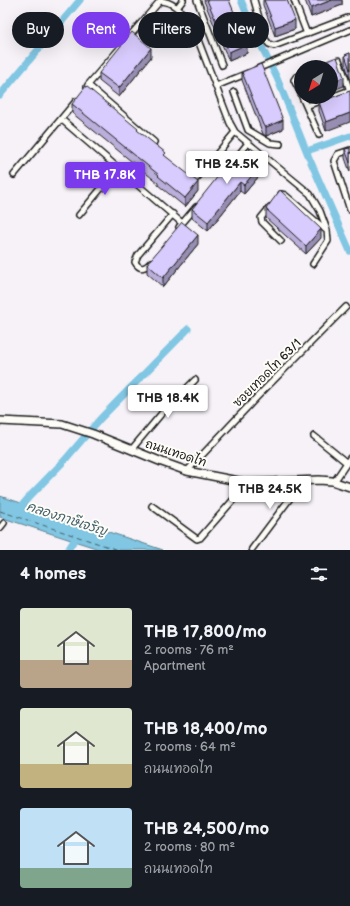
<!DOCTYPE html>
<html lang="en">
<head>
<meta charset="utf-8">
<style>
  body { margin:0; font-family:"Balsamiq Sans","Playpen Sans Thai",sans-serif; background:#242831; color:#f1f3f6; height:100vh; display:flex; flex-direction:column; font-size:15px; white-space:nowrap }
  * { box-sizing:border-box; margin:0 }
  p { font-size:13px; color:#9ea1a6 }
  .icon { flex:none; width:22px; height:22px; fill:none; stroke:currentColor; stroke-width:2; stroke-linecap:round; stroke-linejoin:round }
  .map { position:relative; height:550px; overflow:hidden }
  .side { display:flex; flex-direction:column; background:#171b24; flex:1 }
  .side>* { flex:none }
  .hud { position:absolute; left:12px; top:12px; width:326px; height:36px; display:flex; gap:8px }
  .needle { width:26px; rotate:218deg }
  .fabs { position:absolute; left:294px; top:60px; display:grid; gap:8px }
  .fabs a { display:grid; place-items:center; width:44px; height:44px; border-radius:50%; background:#171b24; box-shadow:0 4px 16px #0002; font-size:20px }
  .price { position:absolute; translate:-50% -34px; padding:0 9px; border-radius:4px; background:#fff; color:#222; font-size:13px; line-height:26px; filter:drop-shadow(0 1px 2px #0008) }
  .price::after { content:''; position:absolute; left:50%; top:24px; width:12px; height:9px; margin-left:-6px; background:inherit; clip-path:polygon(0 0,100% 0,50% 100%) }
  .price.current { background:#7c3aed; color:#fff }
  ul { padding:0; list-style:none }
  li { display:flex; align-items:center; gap:12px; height:100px; padding:0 20px }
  li span { display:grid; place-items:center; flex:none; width:112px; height:80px; border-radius:4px; color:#555 }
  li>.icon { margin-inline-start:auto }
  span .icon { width:48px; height:48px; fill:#fffc; stroke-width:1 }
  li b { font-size:17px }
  h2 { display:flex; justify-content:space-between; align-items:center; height:48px; padding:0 20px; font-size:17px }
  .pill { padding:0 14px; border-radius:18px; background:#171b24; box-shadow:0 4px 16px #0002; font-size:14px; line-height:36px }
  .pill.current { background:#7c3aed; color:#fff }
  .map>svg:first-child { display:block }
  .water { fill:#81c6e2; stroke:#598293 }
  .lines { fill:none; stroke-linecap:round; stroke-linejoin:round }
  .canal { stroke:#81c6e2; stroke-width:7 }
  .ferry { stroke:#44606b; stroke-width:1; stroke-dasharray:5 4; stroke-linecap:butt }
  .street-casing { stroke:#1c1c1c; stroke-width:8 }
  .secondary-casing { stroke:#1c1c1c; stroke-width:10 }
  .street { stroke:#fdfcf7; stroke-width:5 }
  .secondary { stroke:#fdfcf7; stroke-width:7 }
  .wall { fill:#baafda; stroke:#1c1c1c }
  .shaded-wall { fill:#978eb1; stroke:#1c1c1c }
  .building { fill:#d8cbfd; stroke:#1c1c1c }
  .labels { text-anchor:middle; stroke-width:4; stroke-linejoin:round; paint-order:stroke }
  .street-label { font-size:12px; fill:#1c1c1c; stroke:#fdfcf7 }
  .water-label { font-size:13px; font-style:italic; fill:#44606b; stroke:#fdfcf7 }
</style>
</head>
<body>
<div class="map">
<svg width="350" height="550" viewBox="0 0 350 550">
  <rect width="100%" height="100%" fill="#f6f2f8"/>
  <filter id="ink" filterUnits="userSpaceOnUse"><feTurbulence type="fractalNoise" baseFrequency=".025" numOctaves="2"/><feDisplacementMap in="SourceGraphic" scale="8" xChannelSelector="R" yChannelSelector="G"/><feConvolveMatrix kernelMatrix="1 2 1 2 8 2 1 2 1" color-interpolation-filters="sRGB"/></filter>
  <g filter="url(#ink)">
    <!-- water -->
    <path class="water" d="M0,496L163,550H102L0,517Z"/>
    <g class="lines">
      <!-- canal -->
      <path class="canal" d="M241,0L251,25L277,78L310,160L350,251
        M0,95L80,0
        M307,151L350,136
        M17,511L30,496L64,461L100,419L188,329
        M68,550L78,534"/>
      <!-- ferry -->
      <path class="ferry" d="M0,511L118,550"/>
      <!-- street casing -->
      <g class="street-casing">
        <path id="street" d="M197,0L222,65
          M254,0L265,39L269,44L274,46L350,17
          M294,0L307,34
          M177,8L183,0
          M129,37L160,1C174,1 186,16 193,27L230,123L235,132L310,194L320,211L327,230L328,241L313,264
          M339,60L350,91
          M257,69L350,30
          M301,75L296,77L294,80L301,94
          M88,85L120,48
          M216,86L248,73
          M87,87L88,85L154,142
          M234,92L248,130L270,143L280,144
          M302,97L319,135
          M331,97L350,90
          M306,106L331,97
          M61,119L182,223
          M350,150L338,154L334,161L350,210
          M225,172L248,143
          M14,175L76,101
          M197,178L235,132
          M281,194L285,195L326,230
          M270,207L261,218L262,222L281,241
          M79,215L119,167
          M179,227L196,207
          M151,262C146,268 140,271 135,262L138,255L173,214
          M314,436L347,463
          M131,450L162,413L195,380
          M187,471L257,397L346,307
          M334,482L350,458
          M152,506L197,539L200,538L248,483
          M0,528L4,523
          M252,549L303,481"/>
      </g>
      <!-- secondary casing -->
      <g class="secondary-casing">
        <path id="secondary" d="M0,421L62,424L93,434L162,462L187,471L248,483L319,480L332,481L350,487"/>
      </g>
      <!-- street -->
      <use href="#street" class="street"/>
      <!-- secondary -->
      <use href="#secondary" class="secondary"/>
    </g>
    <!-- wall -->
    <path class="wall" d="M204,0H229L247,53L229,61L204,1Z
      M263,0H287L295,29L275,36L263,5Z
      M305,0H342V5L311,17Z
      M350,53V79L345,64V55Z
      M151,57L119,97L99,81V73Z
      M242,72L283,129L266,136L263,134L242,80Z
      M350,91L326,131L319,111V102Z
      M72,104L166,157L198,191L185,207L158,185V183L72,113Z
      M350,148V172L345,158V149Z
      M265,169L244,194L240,191L208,231L192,218V209L233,170Z
      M266,209L321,238L306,254L266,218Z
      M198,244L163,287L147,273V264Z"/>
    <!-- shaded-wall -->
    <path class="shaded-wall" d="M332,0H342V5L311,17V8Z
      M295,20V29L275,36V27Z
      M247,44V53L229,61V52Z
      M151,48V57L119,97V88Z
      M344,77V86L331,91V82Z
      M350,113V122L326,131V122Z
      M283,120V129L266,136V127Z
      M265,160V169L244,194V185Z
      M198,182V191L185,207V198Z
      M240,182V191L208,231V222Z
      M321,229V238L306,254V246Z
      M198,235V244L163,287V278Z"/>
    <!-- building -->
    <path class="building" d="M207,0H229L247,44L229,52Z
      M264,0H287L295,20L275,27Z
      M308,0H332L311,8Z
      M132,32L151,48L119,88L99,73Z
      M350,53V70L345,55Z
      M337,57L344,77L331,82V67H310Z
      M261,64L283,120L266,127L263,125L242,72Z
      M86,86L138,129L137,130L166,153L164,155L198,182L185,198L158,176L159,175L72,104Z
      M350,91V113L326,122L319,102Z
      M251,148L265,160L244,185L240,182L208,222L192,209L227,165L233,170Z
      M350,148V163L345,149Z
      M280,190L321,229L306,246L266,209Z
      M182,222L198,235L163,278L147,264Z"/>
  </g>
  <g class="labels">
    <!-- street labels -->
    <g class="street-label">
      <text transform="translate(267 373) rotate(-45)" y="4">ซอยเทอดไท 63/1</text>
      <text transform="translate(176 453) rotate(18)" y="4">ถนนเทอดไท</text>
    </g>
    <!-- water labels -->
    <g class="water-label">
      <text transform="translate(67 518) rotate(18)" y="5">คลองภาษีเจริญ</text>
    </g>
  </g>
</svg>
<div class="fabs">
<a><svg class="needle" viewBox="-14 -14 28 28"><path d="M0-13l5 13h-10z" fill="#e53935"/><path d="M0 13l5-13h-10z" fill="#9ea1a6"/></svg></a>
</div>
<b class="price" style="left:227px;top:185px">THB 24.5K</b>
<b class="price current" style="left:105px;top:196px">THB 17.8K</b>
<b class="price" style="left:168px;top:419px">THB 18.4K</b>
<b class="price" style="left:270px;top:510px">THB 24.5K</b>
<div class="hud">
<a class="pill">Buy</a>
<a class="pill current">Rent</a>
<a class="pill">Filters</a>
<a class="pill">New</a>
</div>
</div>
<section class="side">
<h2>4 homes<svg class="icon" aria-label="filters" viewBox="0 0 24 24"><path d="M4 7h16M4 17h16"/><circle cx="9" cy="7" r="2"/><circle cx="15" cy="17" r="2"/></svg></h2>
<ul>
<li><span style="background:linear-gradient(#dfe7d0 65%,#b9a48a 0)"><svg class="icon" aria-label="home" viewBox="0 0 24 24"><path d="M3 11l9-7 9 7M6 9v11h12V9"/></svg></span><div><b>THB 17,800/mo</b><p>2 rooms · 76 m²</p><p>Apartment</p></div></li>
<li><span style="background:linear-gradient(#dfe7d0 70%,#c2b280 0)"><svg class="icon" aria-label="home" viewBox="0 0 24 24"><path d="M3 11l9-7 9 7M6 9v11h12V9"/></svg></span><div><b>THB 18,400/mo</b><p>2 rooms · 64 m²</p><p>ถนนเทอดไท</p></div></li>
<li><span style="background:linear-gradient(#bfe0f5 75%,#7fa58c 0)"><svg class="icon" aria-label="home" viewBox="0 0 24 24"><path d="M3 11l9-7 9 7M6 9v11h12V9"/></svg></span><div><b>THB 24,500/mo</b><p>2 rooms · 80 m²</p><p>ถนนเทอดไท</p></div></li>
</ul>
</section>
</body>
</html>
